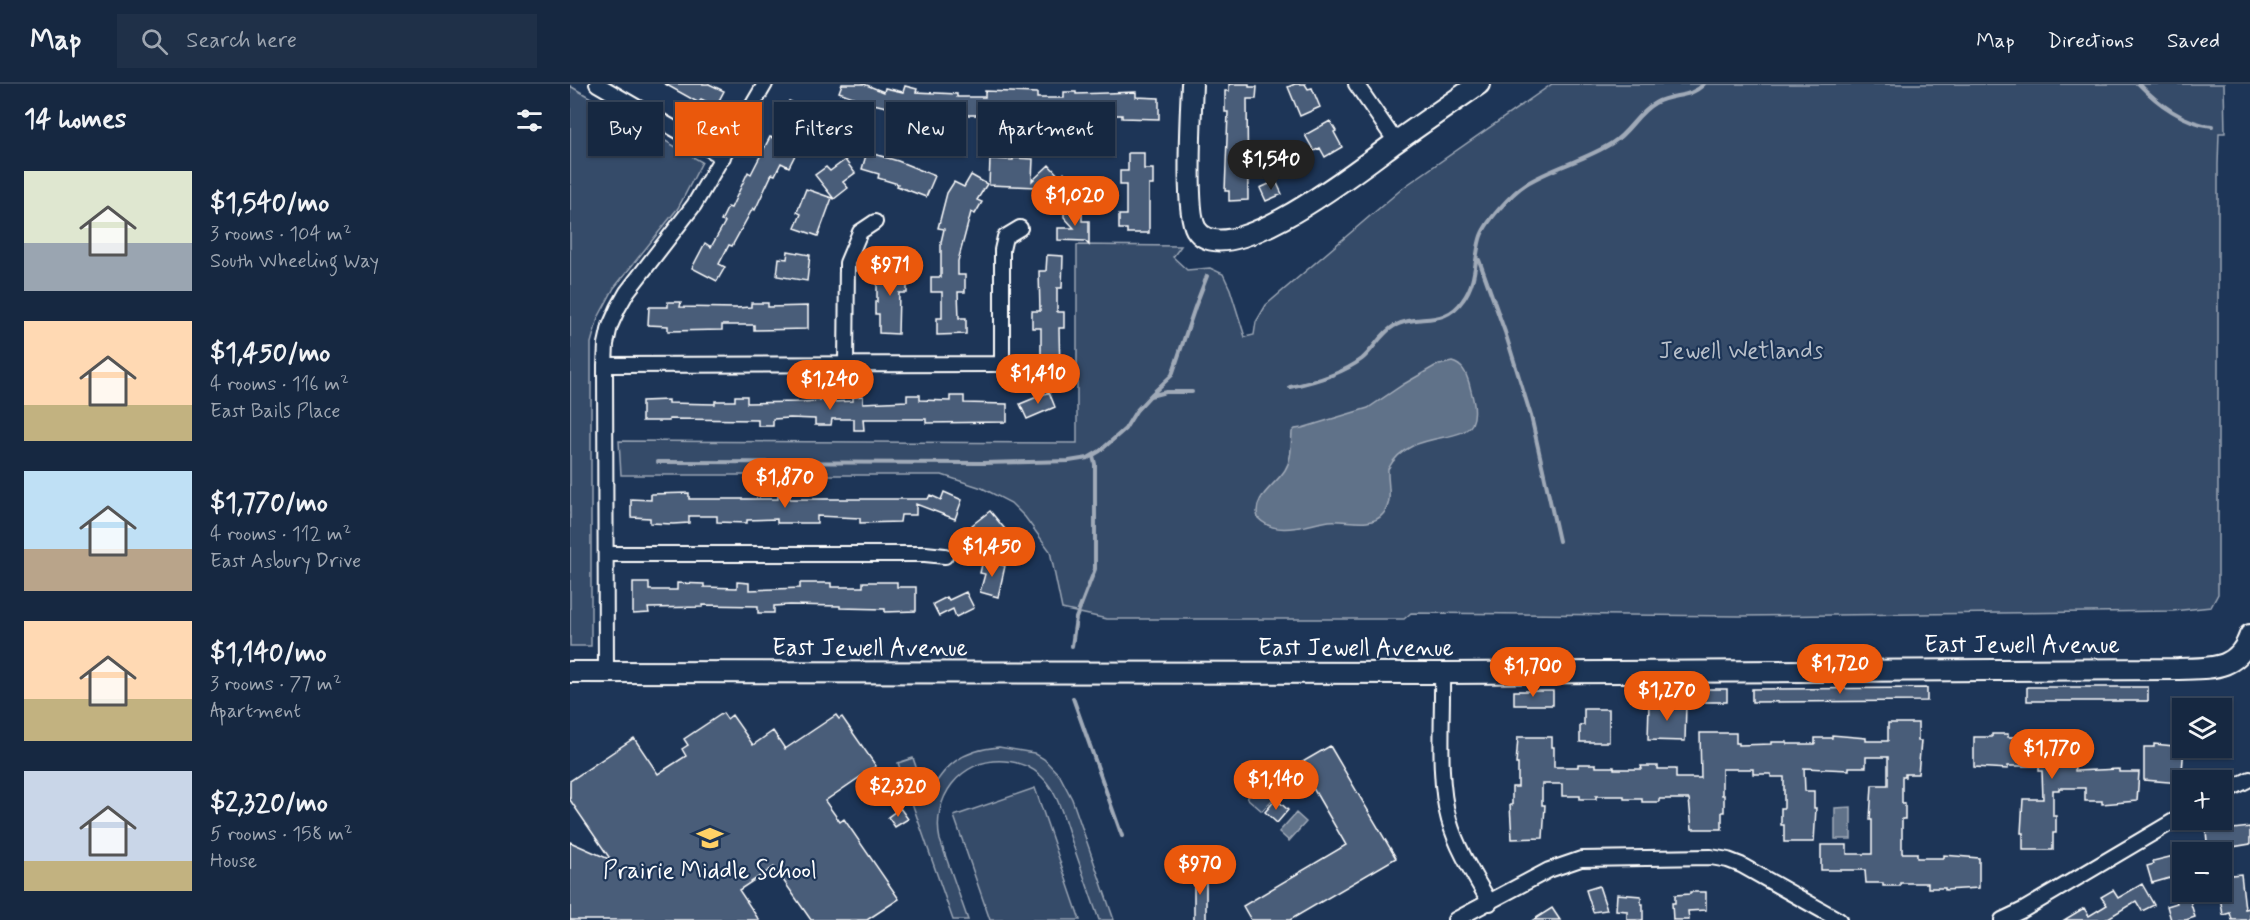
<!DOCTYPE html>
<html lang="en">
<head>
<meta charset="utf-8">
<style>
  body { margin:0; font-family:Mynerve,sans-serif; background:#1f3048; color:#f1f3f6; height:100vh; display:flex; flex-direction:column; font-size:22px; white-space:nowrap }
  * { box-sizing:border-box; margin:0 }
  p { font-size:20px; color:#9ea6b1 }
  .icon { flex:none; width:33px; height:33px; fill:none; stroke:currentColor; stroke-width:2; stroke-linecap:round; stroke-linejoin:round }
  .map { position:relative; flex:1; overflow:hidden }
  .details { display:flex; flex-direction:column; background:#162841; width:570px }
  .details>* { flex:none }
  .banner { position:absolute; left:18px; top:18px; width:570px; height:54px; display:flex; gap:12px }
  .buttons { position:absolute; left:1602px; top:614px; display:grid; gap:12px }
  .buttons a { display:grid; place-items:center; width:60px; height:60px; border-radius:0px; background:#162841; box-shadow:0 2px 4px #0004,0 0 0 2px #35445a; font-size:30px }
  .price { position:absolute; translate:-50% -51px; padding:0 14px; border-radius:21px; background:#ea580c; color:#fff; font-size:20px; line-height:39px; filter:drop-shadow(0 2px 3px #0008) }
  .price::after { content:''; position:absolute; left:50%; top:36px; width:18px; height:14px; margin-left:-9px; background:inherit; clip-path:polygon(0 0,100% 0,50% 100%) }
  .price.current { background:#222; color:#fff }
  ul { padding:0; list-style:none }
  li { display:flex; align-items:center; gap:18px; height:150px; padding:0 24px }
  li span { display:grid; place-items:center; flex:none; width:168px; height:120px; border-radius:0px; color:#555 }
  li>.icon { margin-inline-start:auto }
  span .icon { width:72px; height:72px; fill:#fffc; stroke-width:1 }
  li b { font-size:26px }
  h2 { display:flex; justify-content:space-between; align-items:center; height:72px; padding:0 24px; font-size:26px }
  .chip { padding:0 21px; border-radius:0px; background:#162841; box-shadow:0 2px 4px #0004,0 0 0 2px #35445a; font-size:21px; line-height:54px }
  .chip.current { background:#ea580c; color:#fff }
  header { display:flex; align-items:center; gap:36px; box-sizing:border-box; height:84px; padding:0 30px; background:#162841; border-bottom:2px solid #35445a }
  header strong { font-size:28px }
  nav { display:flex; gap:33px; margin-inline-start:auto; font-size:21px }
  .search { width:420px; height:54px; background:#1f3048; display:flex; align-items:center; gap:15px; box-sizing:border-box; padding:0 21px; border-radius:0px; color:#9ea6b1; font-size:22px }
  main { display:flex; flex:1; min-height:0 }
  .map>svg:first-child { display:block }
  .green { fill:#364b69; stroke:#9aa5b4; stroke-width:1.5 }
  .water { fill:#617289; stroke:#a0aab8; stroke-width:1.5 }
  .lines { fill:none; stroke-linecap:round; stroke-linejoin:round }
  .stream { stroke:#a0aab8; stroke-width:4 }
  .building { fill:#4a5d79; stroke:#fff; stroke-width:1.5 }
  .street-casing { stroke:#fff; stroke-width:18 }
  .secondary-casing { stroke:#fff; stroke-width:24 }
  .street { stroke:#1d3557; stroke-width:14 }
  .secondary { stroke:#1d3557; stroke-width:20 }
  .labels { text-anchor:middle; stroke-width:4.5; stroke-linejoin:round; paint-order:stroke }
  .park-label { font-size:24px; fill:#b9c0ca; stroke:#1d3557 }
  .street-label { font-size:24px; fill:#fff; stroke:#1d3557 }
  .poi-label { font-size:24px; fill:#fff; stroke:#1d3557 }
</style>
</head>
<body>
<header>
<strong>Map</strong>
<div class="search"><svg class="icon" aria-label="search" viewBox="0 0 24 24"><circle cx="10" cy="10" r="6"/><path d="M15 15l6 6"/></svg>Search here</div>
<nav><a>Map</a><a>Directions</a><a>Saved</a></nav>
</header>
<main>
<section class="details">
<h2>14 homes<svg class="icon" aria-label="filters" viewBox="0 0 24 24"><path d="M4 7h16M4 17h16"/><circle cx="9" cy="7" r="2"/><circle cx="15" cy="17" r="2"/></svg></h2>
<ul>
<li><span style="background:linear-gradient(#dfe7d0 60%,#9aa5b1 0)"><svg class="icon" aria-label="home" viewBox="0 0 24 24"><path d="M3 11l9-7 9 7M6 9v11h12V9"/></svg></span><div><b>$1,540/mo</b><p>3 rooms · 104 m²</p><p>South Wheeling Way</p></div></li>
<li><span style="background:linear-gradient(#ffd9b3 70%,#c2b280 0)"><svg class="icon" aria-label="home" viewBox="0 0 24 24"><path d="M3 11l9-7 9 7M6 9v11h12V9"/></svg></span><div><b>$1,450/mo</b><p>4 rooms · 116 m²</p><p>East Bails Place</p></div></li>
<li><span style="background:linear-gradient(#bfe0f5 65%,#b9a48a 0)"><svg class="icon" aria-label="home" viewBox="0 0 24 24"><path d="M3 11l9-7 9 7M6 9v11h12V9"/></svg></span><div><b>$1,770/mo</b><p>4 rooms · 112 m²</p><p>East Asbury Drive</p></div></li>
<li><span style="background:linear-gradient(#ffd9b3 65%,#c2b280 0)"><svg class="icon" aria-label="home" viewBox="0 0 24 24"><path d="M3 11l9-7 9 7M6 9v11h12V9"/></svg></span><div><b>$1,140/mo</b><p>3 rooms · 77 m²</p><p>Apartment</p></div></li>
<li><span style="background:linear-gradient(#c9d6e8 75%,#c2b280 0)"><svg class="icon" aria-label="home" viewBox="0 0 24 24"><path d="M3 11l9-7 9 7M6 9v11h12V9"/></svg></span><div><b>$2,320/mo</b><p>5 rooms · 158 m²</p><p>House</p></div></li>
</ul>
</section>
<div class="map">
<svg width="1680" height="836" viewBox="0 0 1680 836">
  <rect width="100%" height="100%" fill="#1d3557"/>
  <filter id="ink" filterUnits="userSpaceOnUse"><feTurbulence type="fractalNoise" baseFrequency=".0167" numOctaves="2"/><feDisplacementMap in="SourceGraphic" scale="12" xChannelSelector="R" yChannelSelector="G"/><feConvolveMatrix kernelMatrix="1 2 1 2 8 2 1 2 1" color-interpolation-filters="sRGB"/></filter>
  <g filter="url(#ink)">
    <!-- green -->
    <path class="green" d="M982,0H1654L1655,49H1649L1648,81V510L1641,523L1603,527L1170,532L841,529L834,535H537L492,525L480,467L455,433L441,419L412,404L372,391H51L49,357L507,359V161L611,162L603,173L617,186L640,184L653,190L660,205L675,253L684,251L686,238L696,221L834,103Z
      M0,2L132,78L108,124L44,204L28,234L21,259V562H0Z
      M429,663L464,669L474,675L490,692L502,715L544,836H529C520,810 511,784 502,758C494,736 489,709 471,692C461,682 448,678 434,677C390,674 361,715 370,756L398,836H383L328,679L343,674L357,715C373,681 392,666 429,663Z
      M698,690L713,704L692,727L677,714Z
      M465,704L510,836H420L384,732Z"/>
    <!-- water -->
    <path class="water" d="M882,278C893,281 896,289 899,299C902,311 908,328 902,340C891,360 838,346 818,385C817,400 824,417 813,430C801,445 775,435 759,437C737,440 707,454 688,434C682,413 705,402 715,386C722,375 721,361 722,348L725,345L732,344L798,324L834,300L865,282Z
      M1281,723V755H1265V724Z
      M726,729L736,738L719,757L709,748Z"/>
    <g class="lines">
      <!-- stream -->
      <path class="stream" d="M1569,0C1587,19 1615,40 1642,42
        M909,176L935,248L961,332L989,457
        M720,303C744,298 772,290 792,275C804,265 810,250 824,242C848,229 874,244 893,216C907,197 904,177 910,155C914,139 942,109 956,100C983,83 1016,76 1042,59C1060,48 1067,29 1085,19C1102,9 1120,15 1134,0
        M581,311L602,291L625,223L637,192
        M88,378L414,379L499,377L518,374L530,367L555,345L566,327L580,312L596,308H622
        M502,562L506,534L525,485V380L523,372
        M503,614L552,752"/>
    </g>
    <!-- building -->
    <path class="building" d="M95,0H139L154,7L146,22L131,15L129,19Z
      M272,0H294L314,8L315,4L333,8L335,2L347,5L346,8L387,10V13H415V7L467,9V14H494V8H506V10L566,8V13L589,14V35L552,34V31H359L333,26L331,32L320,30L321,24L299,19L269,8Z
      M659,0H679V3H687L686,15H677L678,116L659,117V107H655L658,28H655V7H659Z
      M725,0H735L738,5L742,4L750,23L730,32L718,3Z
      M219,17L239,26L222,64L227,67L219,83L211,79L205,91L202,90L185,126L183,124L162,162L159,161L149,180L155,183L147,197L122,184L135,159L141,163L155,138L151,137L158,123L161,124L178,88L181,90L200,53L203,54Z
      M760,37L766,47L764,48L772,63L755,73L750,64L744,67L735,51Z
      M297,68L328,77L365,92L356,113L327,102L328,100L308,94L309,90L292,85Z
      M558,69H574V85H583V101H579V149H557V145H549V131H556V101H550V87H558Z
      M443,74L463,75L462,97L479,81L490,93L494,89L505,101L482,121L466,103L419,101L420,75L443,76Z
      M275,76L285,89L273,98L278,104L264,115L245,91L256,83L260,87Z
      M401,91L417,100L407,116L412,118L405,130L401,128L388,177V191H395V208H388L389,234H396V250L367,251V234H372V208H361V193H371V158L374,145L368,144L377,109L384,98L394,103Z
      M706,97L712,110L696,117L690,104Z
      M236,105L262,114L248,152L225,144L231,130L227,128Z
      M494,125H512V137H519V161L515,157L488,156V144H504L494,133Z
      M218,167L240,171L237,197L207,192L209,174L217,175Z
      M477,171L493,172L492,204H487V228H494V244H489L490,288H471V244H462V227H470L469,187H476Z
      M330,177L331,195H337V209H329L328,250L309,249V230H305V218H307V193H314V178Z
      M98,218H111L110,223L166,224L181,223V219H198V223L238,222V245L184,246V241H152V246L98,247V242L78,241L79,223H98Z
      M479,308L485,323L457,335L450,320Z
      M337,311H350V316L380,317V312H394V319L437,320V338L356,339V335H293L294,346H284V335H262L261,341H245V335L220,334L203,335V342H188V336L99,335V337H72V317L98,316V319L145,320V317H165V312H177V319L230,318L250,317V312H262V318L283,317V313L293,312V319L337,317Z
      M374,408L392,416L385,435L346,420V431H331L330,438L290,439V434L247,432V439H207V435L177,436V439L147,438V432H119V439L103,440L80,439V434L61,433V415L81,416V410L119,409V415H208V410H219L220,415H358L360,411L371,416Z
      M420,427L439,450L422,465L402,441Z
      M413,476L435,482L428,513L410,508L415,490L410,489Z
      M167,498L179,499V506L230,504V499H261V503H293V498H327V503H346V527L315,528V525L270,524V522L220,521L204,522V529H188V522L133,521V523L78,524L79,529L63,530V499H79V506H107V499L134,500V503L167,504Z
      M396,508L404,524L386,533L383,525L369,532L363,520L377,513L379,516Z
      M1457,603H1578V617H1457Z
      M1357,604V617L1182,618V605Z
      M1124,605H1157V618H1124Z
      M944,607H983V621H944Z
      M1079,618L1116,620L1115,657L1078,656Z
      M1014,625H1039V658H1010V641H1014Z
      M153,629L157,635L162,631L183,661L203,647L215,665L266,631L269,635L272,633L306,682L255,717L270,738L274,735L329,815L297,836H241L204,783L169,806L189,836H0V758L41,776L0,716V697L64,654L88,690L116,672L112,665L118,661L114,655Z
      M1318,639H1348V657H1351L1348,690H1335V693H1332V719H1335V735H1332V769H1347V774H1374V771L1409,774V804L1375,806V804H1358V799H1330V802H1313V799H1296L1295,786H1251V761H1277V770H1302V736H1300L1302,701H1318V673H1296V683H1279V686L1234,684L1235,707H1244V724H1246L1244,758H1214V741H1211V724H1214V693H1201V690H1183V685H1152V711H1154V728H1152V745H1122L1119,715H1089V718H1072V715H1054V712H1026V715H1010V712H992V700H972V721H975L973,754L942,755L940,721H942V703H948V680H946L948,653H982V663H984V683H1008V680H1026V683H1044V685H1072L1071,682H1088V685H1106V694H1131L1130,649H1166V659H1169V661L1201,660V658H1217V660H1245V654H1262V651L1296,654V657H1318Z
      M1422,650H1438V653H1502L1505,687L1549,685V688H1569L1567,717L1532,720V717H1515V704H1489V706H1483V732H1486V749H1483V766H1453V749H1451L1453,715H1473L1472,687H1469V682H1438V685L1404,683V653H1422Z
      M1584,660L1614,663L1611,699L1574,696V663H1584Z
      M760,662L826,774L720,836H681L673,822L776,761L729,680Z
      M706,715L718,726L707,739L695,728Z
      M330,724L338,735L325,743L318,733Z
      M1680,743V760L1651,765V768H1638L1636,748Z
      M1612,770V807H1617L1625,833L1616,836H1601L1597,822L1607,819L1600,794L1582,799L1577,782L1584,780L1583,777Z
      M624,787H636V836H624Z
      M1671,790L1675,825L1680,824V836H1662L1660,829L1653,831L1649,807H1652V792Z
      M1572,800L1584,821L1572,827L1566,817L1535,836H1494L1514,824L1519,832L1537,821L1531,813L1543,806L1548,814Z
      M1029,802L1037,826L1023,828L1016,806Z
      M1120,808H1136V826L1118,827L1119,836H1103L1102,819H1105V811L1120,810Z
      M1047,810L1071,812V820H1073V836H1057V827L1046,826Z
      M982,824L990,836H963Z"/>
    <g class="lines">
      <!-- street casing -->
      <g class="street-casing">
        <path id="street" d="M27,0L153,73
          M786,0L826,58
          M276,280L277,179L290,148L305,138
          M35,281L432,280V166L435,153L450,144
          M36,470H355L375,472
          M36,588L35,281L36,260L40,242L48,224L57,208L124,121L195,0
          M872,589C873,634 867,693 879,736C887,765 905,793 920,819
          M1652,709L1680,695
          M885,836L979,786L1011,775L1141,773L1158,776L1171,781L1269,836
          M1432,836L1453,826L1612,732"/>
      </g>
      <!-- secondary casing -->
      <g class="secondary-casing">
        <path id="secondary" d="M622,0C621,28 615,126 626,145C655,192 794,81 823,60C851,40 880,20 909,0
          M0,588L872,589L1608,585C1640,584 1668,587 1680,551"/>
      </g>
      <!-- street -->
      <use href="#street" class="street"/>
      <!-- secondary -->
      <use href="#secondary" class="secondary"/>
    </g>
  </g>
  <!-- icons -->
  <defs>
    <g id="school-bare" transform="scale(2.07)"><path d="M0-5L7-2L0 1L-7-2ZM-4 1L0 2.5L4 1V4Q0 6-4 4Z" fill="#ffd166" stroke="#1d3557" stroke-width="2.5" paint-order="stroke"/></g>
  </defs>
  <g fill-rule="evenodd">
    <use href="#school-bare" x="140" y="754"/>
  </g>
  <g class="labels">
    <!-- park labels -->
    <g class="park-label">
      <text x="1171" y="274">Jewell Wetlands</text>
    </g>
    <!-- street labels -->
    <g class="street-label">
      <text x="1452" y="568">East Jewell Avenue</text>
      <text x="300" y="571">East Jewell Avenue</text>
      <text x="786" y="571">East Jewell Avenue</text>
    </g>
    <!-- poi labels -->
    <g class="poi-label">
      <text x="140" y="794">Prairie Middle School</text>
    </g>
  </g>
</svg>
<div class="buttons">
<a><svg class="icon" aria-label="layers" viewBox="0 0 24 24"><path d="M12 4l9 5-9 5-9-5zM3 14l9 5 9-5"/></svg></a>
<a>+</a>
<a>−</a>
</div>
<b class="price current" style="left:701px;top:107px">$1,540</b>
<b class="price" style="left:505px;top:143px">$1,020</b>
<b class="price" style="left:320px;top:213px">$971</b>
<b class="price" style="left:468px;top:321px">$1,410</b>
<b class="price" style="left:260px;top:327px">$1,240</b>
<b class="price" style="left:215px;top:425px">$1,870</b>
<b class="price" style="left:422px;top:494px">$1,450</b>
<b class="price" style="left:1270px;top:611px">$1,720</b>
<b class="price" style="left:963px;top:614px">$1,700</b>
<b class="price" style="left:1097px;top:638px">$1,270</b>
<b class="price" style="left:1482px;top:696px">$1,770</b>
<b class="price" style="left:706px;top:727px">$1,140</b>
<b class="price" style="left:328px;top:734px">$2,320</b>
<b class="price" style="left:630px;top:812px">$970</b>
<div class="banner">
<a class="chip">Buy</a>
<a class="chip current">Rent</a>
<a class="chip">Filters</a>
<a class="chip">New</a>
<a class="chip">Apartment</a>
</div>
</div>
</main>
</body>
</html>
